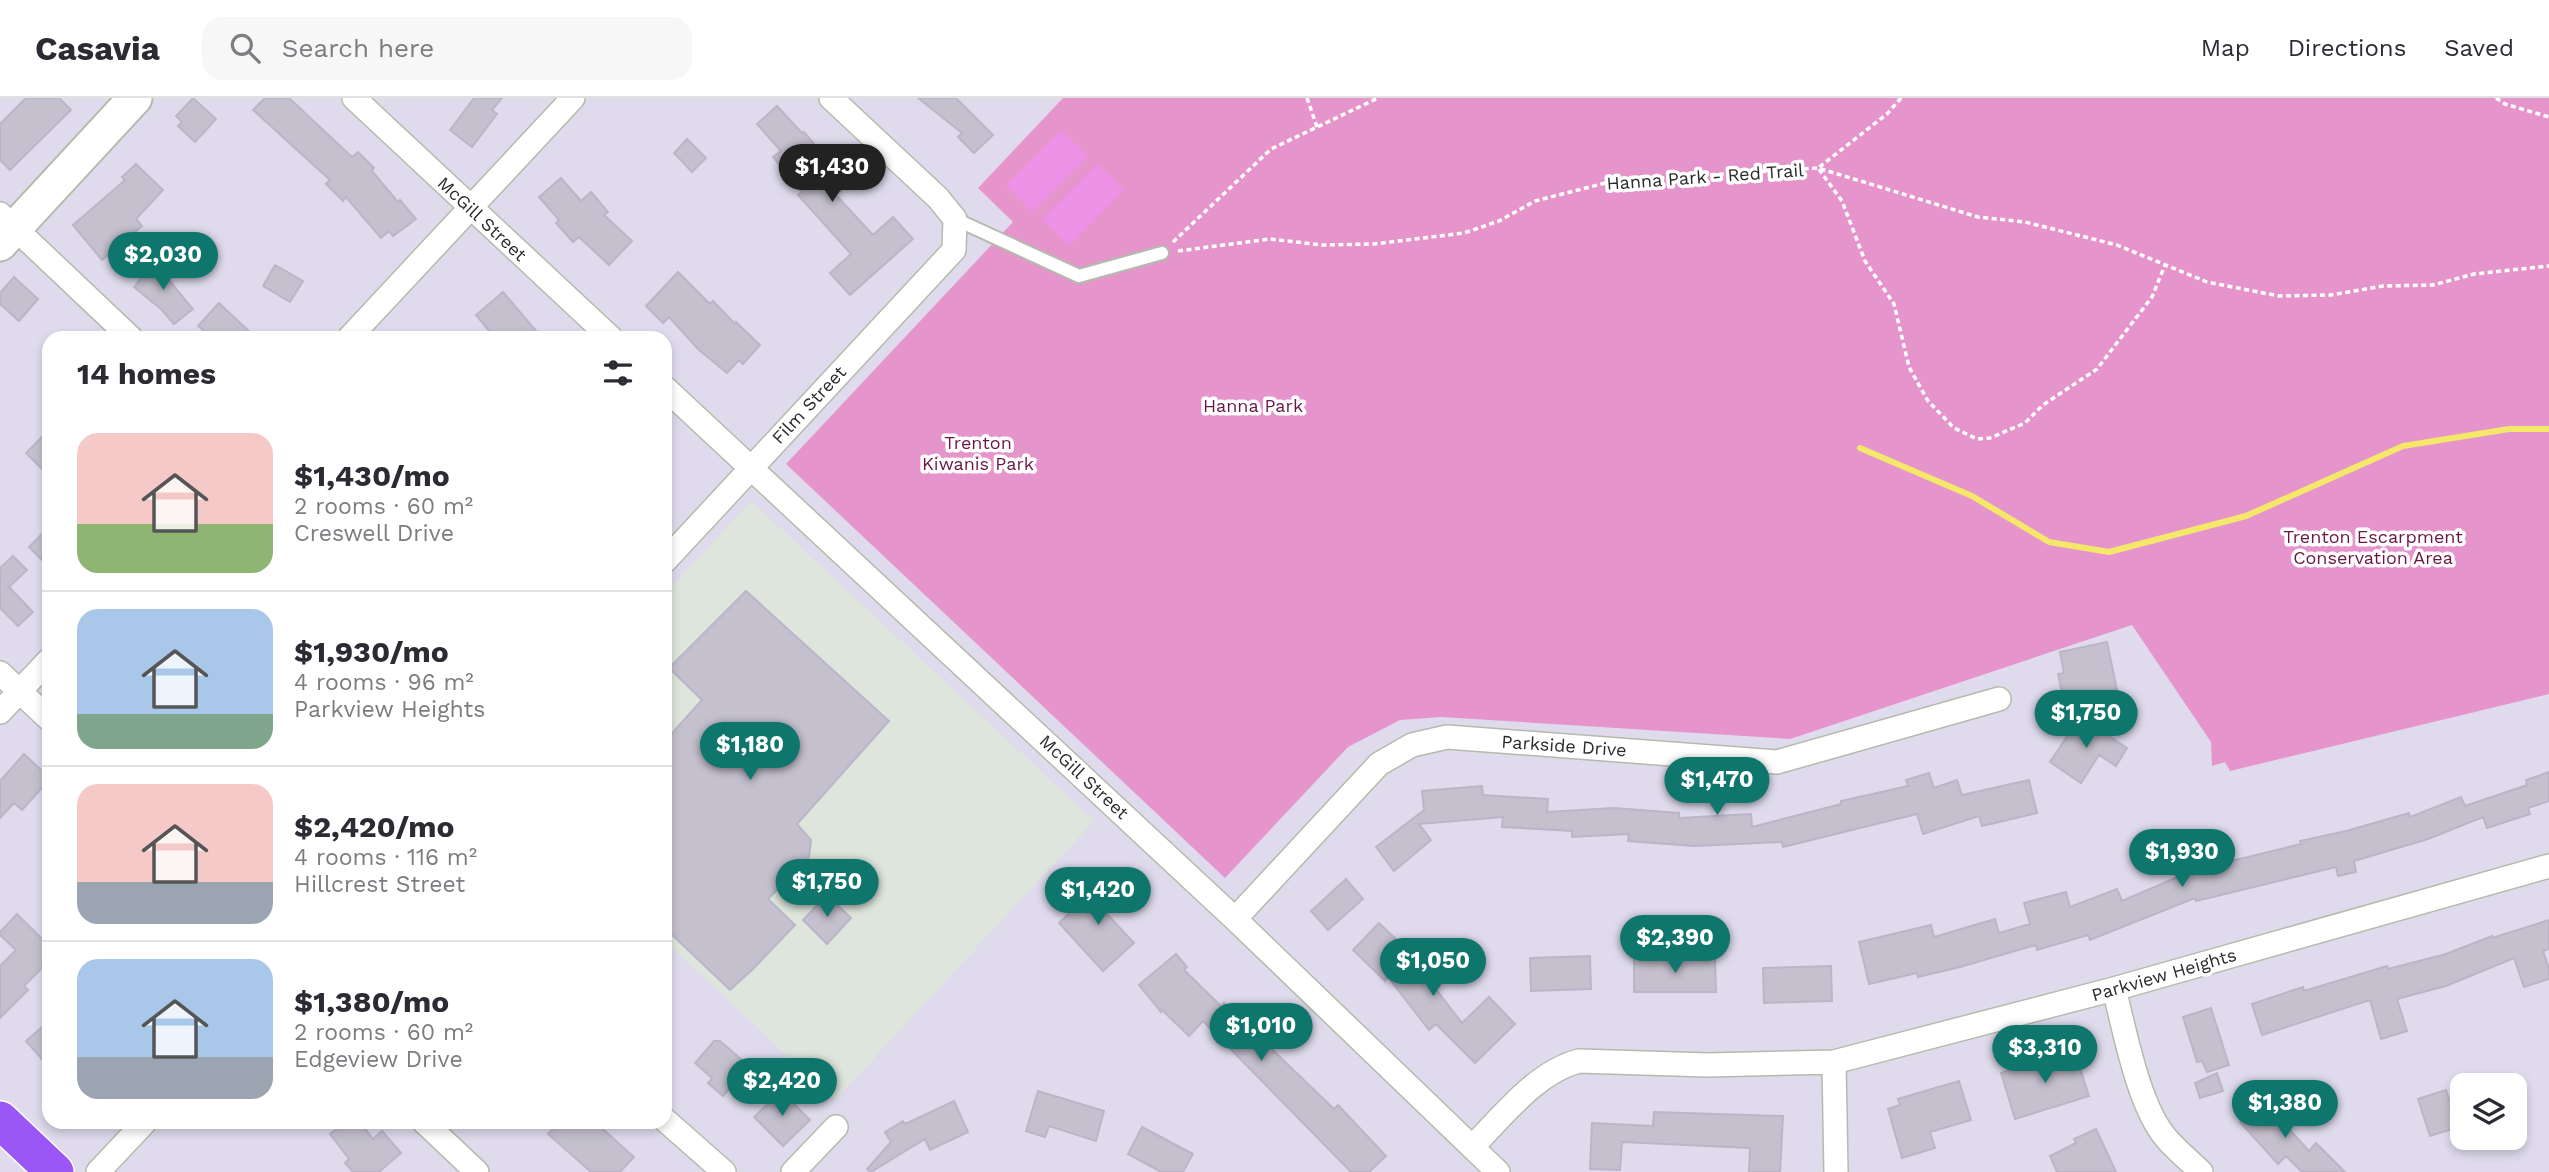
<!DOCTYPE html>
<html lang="en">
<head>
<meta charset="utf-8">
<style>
  body { margin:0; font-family:"Work Sans",sans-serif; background:#f7f7f7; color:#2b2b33; height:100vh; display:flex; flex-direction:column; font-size:26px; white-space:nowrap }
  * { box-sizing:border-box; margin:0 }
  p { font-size:23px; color:#7c7c81 }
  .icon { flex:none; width:38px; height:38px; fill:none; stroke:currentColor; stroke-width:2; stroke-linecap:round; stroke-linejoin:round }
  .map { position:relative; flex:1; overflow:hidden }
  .details { position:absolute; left:42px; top:233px; width:630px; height:798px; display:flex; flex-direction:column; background:#fff; border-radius:21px; box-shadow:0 4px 10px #0003 }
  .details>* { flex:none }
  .buttons { position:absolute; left:2450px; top:975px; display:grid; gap:14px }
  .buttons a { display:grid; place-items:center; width:77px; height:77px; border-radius:14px; background:#fff; box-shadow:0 4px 10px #0003; font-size:35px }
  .price { position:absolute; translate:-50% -60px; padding:0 16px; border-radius:24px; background:#0f766e; color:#fff; font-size:23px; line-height:46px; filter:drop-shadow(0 2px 4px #0008) }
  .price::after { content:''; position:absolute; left:50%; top:42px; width:21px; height:16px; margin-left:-10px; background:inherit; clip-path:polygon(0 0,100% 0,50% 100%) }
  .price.selected { background:#222; color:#fff }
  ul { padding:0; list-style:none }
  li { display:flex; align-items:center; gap:21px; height:175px; padding:0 35px }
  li+li { border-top:2px solid #e1e1e2 }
  li span { display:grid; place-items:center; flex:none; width:196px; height:140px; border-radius:21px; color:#555 }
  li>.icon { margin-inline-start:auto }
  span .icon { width:84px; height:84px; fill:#fffc; stroke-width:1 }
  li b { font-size:30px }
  h2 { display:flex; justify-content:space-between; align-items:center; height:84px; padding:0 35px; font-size:30px }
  header { display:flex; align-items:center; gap:42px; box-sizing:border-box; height:98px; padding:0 35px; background:#fff; border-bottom:2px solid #e1e1e2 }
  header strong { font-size:33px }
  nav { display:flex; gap:38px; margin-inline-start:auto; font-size:24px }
  .search { width:490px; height:63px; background:#f7f7f7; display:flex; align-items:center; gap:18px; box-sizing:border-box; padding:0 24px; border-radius:21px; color:#7c7c81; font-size:26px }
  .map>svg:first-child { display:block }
  .industrial { fill:#dde5dc }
  .green { fill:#e695cc }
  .pitch { fill:#ed91e6 }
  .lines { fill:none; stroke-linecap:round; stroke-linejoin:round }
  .stream { stroke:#f3e86a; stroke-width:6 }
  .building { fill:#c4c0ce; stroke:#bbb5c8; stroke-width:2 }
  .service-casing { stroke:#b4bbac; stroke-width:16 }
  .minor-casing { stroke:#b4bbac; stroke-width:26 }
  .secondary-casing { stroke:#b4bbac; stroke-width:37 }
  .primary-casing { stroke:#fff; stroke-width:40 }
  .path { stroke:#fff; stroke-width:3.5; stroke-dasharray:5 3.5; stroke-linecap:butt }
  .service { stroke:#fff; stroke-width:12 }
  .minor { stroke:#fff; stroke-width:23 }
  .secondary { stroke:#fff; stroke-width:33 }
  .primary { stroke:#9a57f6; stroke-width:37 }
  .labels { text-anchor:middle; stroke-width:7; stroke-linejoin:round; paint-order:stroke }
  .street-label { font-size:18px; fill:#2a2a2a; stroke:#fff }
  .park-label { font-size:18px; fill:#6a1745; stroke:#fff }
</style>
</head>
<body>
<header>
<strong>Casavia</strong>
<div class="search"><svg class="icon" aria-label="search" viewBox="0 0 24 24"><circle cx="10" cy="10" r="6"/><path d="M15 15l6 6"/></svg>Search here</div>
<nav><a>Map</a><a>Directions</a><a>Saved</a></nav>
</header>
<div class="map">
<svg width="2549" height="1074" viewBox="0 0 2549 1074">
  <rect width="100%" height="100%" fill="#dfdbed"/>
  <!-- industrial -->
  <path class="industrial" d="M751,403L1094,723L835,1002L665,843V496Z"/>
  <!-- green -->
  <path class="green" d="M1063,0H2549V596L2230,673L2225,664L2212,668L2211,644L2132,527L1790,641L1441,619L1400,622L1348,649L1225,780L786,366L1013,124L978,90Z"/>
  <!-- pitch -->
  <path class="pitch" d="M1061,32L1088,58L1032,114L1006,87Z
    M1098,66L1124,92L1069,148L1042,121Z"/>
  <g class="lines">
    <!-- stream -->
    <path class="stream" d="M1860,350L1972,398L2049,444L2109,454L2246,418L2403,348L2509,331H2549"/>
  </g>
  <!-- building -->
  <path class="building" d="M26,0H59L71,12L10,72L0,62V26Z
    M193,0L216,21L195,44L178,28L182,24L176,18Z
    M265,0H289L352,59L358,54L374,70L372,73L398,104L400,102L416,121L393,138L389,133L381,140L346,99L343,103L326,86L330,82L253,12Z
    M474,0H502L492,12L497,16L472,49L450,32Z
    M918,0H956L993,37L974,55L958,39L962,35Z
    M777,8L802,35L804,34L819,52L816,55L846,88L836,97L873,137L893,119L913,141L850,197L830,175L851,156L798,97L802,94L773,59L781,53L757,26Z
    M687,41L706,60L692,74L674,55Z
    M136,66L163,92L136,121L142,128L102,162L73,127L125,82L122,79Z
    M561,80L581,103L591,94L608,114L604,117L632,143L609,167L579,139L573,144L556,125L559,122L539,99Z
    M156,162L172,175L167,180L193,211L174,226L161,211L134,189Z
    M275,167L303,183L290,204L263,188Z
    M678,174L710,206L713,203L735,226L736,224L760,247L743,266L739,262L727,275L699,252L669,219L663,225L646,208Z
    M14,179L38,201L19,223L0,206V195Z
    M503,194L542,240H495L476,217Z
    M219,205L256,240H212L198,228Z
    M49,332V378L26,355Z
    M49,429V469L29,449Z
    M13,458L27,472L9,489L33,514L18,528L0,510V470Z
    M746,493L889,623L797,726L811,742L809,759L768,801L795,827L752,872L730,892L665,830V643L702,602L669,570Z
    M2107,544L2117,592L2064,603L2058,576L2064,575L2060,554Z
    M2080,619L2127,650L2116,668L2099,657L2081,685L2050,664Z
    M24,656L49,679V682L22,712L14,705L0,720V683Z
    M2549,674V703L2528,710L2530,716L2487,730L2483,719L2428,741L2354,763L2356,774L2338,778L2336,769L2196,803L2195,800L2090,842L2088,837L2037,852L2036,847L1960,869L1918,879L1917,875L1869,886L1859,844L1931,827L1934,839L1995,821L1999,835L2030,826L2024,805L2066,794L2070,809L2117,791L2122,803L2194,772L2301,746L2300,743L2346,733L2409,715L2410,719L2461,699L2465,708L2527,687L2526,682Z
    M1929,675L1934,690L1957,682L1962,697L2029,682L2037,715L1982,728L1979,718L1923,736L1917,716L1783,749L1782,744L1694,748L1628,743L1629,736L1572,739V733L1502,729L1503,719L1419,726L1431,742L1394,773L1376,749L1424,712L1422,693L1482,688L1483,697L1548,701L1547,714L1614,710L1679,715V720L1751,716L1752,729L1841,706V703L1908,688L1906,682Z
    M1346,781L1363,801L1328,832L1311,813Z
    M1104,782L1121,800L1105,814L1134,845L1103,873L1059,825Z
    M827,797L851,820L827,846L803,822Z
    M17,816L49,848V863L24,888L28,892L0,920V868L16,852L0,837V834Z
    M2549,822V851L2543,853L2549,871V881L2524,889L2514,860L2446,888L2397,901L2407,933L2381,941L2370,902L2262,937L2252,906L2303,889L2304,893L2387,868L2388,871L2446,856L2492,838V840Z
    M1379,825L1401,846L1395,851L1431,885L1462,925L1489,899L1515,926L1475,965L1436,926L1429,932L1388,879L1385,883L1353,852Z
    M1176,856L1187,869L1184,872L1221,908L1224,905L1334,1011L1338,1007L1386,1058L1369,1074H1351L1203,923L1189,938L1162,912L1161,914L1139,887Z
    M1590,858L1591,891L1531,893L1530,860Z
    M1634,859H1715L1716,894H1634Z
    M1831,868L1832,903L1764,905L1763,870Z
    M2211,910L2229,967L2207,974L2202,963L2197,964L2183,919Z
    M49,923V969L26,943Z
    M714,943H720L749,968L723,998L708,985L712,980L695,965Z
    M2075,954L2089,998L2015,1021L2001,975Z
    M2217,975L2223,993L2200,1000L2195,985Z
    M1959,983L1971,1022L1930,1034L1935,1050L1902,1060L1888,1011L1900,1007L1898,1001Z
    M2446,992L2458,1029L2430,1038L2418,1001Z
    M781,993L810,1022L783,1048L754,1019Z
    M1038,993L1104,1013L1096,1043L1049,1028L1045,1039L1026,1033Z
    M2267,998L2285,1017L2280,1021L2309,1053L2316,1045L2345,1074H2302L2286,1058L2278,1066L2240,1024Z
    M954,1003L968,1034L930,1052L925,1041L871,1074L867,1071L891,1044L885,1034L903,1023L905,1026Z
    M1654,1014L1783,1018L1780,1074H1749L1750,1050L1622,1044L1620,1072L1590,1071L1592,1025L1653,1028Z
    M346,1024H360L373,1041L382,1033L401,1055L379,1074H353L345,1065L349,1061L330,1036Z
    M560,1024H595L634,1059L620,1074H591L548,1036Z
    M1142,1029L1193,1056L1183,1074H1161L1128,1056Z
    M2096,1031L2116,1074H2057L2050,1058L2076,1045L2074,1041Z"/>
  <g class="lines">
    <!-- service casing -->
    <g class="service-casing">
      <path id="service" d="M955,121L1079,178L1162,155"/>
    </g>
    <!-- minor casing -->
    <g class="minor-casing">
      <path id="minor" d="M354,0L611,240
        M0,116L131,240
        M349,240L573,0
        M665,290L1235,821L1498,1074
        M665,463L954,152L955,121L938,100L831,0
        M0,575L49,621
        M0,614L49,562
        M1235,821L1379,666L1412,647L1447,639L1777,664L1999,601
        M2114,891C2125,933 2138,1007 2166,1040C2176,1052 2190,1063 2201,1074
        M1834,964L1836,1074
        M665,1022L724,1074
        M424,1024L477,1074
        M1472,1049C1503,1018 1536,974 1579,963L1708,967L1834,964L2114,891L2549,768
        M98,1074L145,1024
        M793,1074L836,1029"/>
    </g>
    <!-- secondary casing -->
    <g class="secondary-casing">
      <path id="secondary" d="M0,146L135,0"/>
    </g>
    <!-- primary casing -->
    <g class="primary-casing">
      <path id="primary" d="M0,1022L55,1074"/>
    </g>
    <!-- path -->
    <path class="path" d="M1307,0L1317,29
      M1901,0L1887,16L1818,70L1842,103L1865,163L1894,206L1909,269L1928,303L1954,330L1977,341L1990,340L2025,325L2043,307L2097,271L2152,199L2165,167
      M2496,0L2505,6L2549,19
      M1173,144L1271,51L1378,0
      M1178,153L1270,141L1322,147L1374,146L1464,135L1499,123L1535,103L1613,83L1818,70L1978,119L2025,124L2117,147L2207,184L2279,198L2331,197L2383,188L2433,187L2474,176L2549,168"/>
    <!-- service -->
    <use href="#service" class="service"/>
    <!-- minor -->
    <use href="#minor" class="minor"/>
    <!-- secondary -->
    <use href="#secondary" class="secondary"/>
    <!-- primary -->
    <use href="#primary" class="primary"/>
  </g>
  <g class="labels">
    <!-- street labels -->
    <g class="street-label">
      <text transform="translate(1705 79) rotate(-4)" y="6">Hanna Park - Red Trail</text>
      <text transform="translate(482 121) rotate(43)" y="6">McGill Street</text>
      <text transform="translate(809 307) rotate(-47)" y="6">Film Street</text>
      <text transform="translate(1564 648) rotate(4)" y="6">Parkside Drive</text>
      <text transform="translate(1084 679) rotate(43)" y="6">McGill Street</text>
      <text transform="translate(2164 877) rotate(-16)" y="6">Parkview Heights</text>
    </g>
    <!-- park labels -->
    <g class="park-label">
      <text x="1253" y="314">Hanna Park</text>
      <text x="978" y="351">Trenton<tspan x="978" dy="21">Kiwanis Park</tspan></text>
      <text x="2373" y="445">Trenton Escarpment<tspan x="2373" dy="21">Conservation Area</tspan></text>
    </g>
  </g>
</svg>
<div class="buttons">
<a><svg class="icon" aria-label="layers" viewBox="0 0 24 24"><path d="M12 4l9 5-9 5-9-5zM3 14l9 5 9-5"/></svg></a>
</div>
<b class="price selected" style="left:832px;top:106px">$1,430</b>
<b class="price" style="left:163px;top:194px">$2,030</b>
<b class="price" style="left:2086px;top:652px">$1,750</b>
<b class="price" style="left:750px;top:684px">$1,180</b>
<b class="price" style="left:1717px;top:719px">$1,470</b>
<b class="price" style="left:2182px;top:791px">$1,930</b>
<b class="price" style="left:827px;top:821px">$1,750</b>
<b class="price" style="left:1098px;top:829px">$1,420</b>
<b class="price" style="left:1675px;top:877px">$2,390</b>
<b class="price" style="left:1433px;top:900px">$1,050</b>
<b class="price" style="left:1261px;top:965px">$1,010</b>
<b class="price" style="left:2045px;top:987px">$3,310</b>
<b class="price" style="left:782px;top:1020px">$2,420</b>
<b class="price" style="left:2285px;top:1042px">$1,380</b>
<section class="details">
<h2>14 homes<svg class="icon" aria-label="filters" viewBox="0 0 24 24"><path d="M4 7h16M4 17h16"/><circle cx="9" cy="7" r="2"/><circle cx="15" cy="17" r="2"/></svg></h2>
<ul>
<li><span style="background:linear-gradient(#f6c9c9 65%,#8fb573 0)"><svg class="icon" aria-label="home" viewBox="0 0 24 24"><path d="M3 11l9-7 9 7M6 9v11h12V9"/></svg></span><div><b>$1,430/mo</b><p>2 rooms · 60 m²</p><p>Creswell Drive</p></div></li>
<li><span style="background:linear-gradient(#a9c7e8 75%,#7fa58c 0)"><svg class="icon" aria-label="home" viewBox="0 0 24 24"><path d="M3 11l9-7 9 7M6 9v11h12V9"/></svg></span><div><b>$1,930/mo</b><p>4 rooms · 96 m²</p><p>Parkview Heights</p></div></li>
<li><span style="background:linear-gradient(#f6c9c9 70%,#9aa5b1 0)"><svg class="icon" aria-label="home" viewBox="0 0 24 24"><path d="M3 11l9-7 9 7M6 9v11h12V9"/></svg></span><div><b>$2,420/mo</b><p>4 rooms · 116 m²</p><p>Hillcrest Street</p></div></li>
<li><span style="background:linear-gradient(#a9c7e8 70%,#9aa5b1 0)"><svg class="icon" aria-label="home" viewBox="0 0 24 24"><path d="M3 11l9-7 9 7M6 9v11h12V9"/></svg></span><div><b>$1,380/mo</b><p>2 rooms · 60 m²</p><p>Edgeview Drive</p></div></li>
</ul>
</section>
</div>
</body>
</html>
